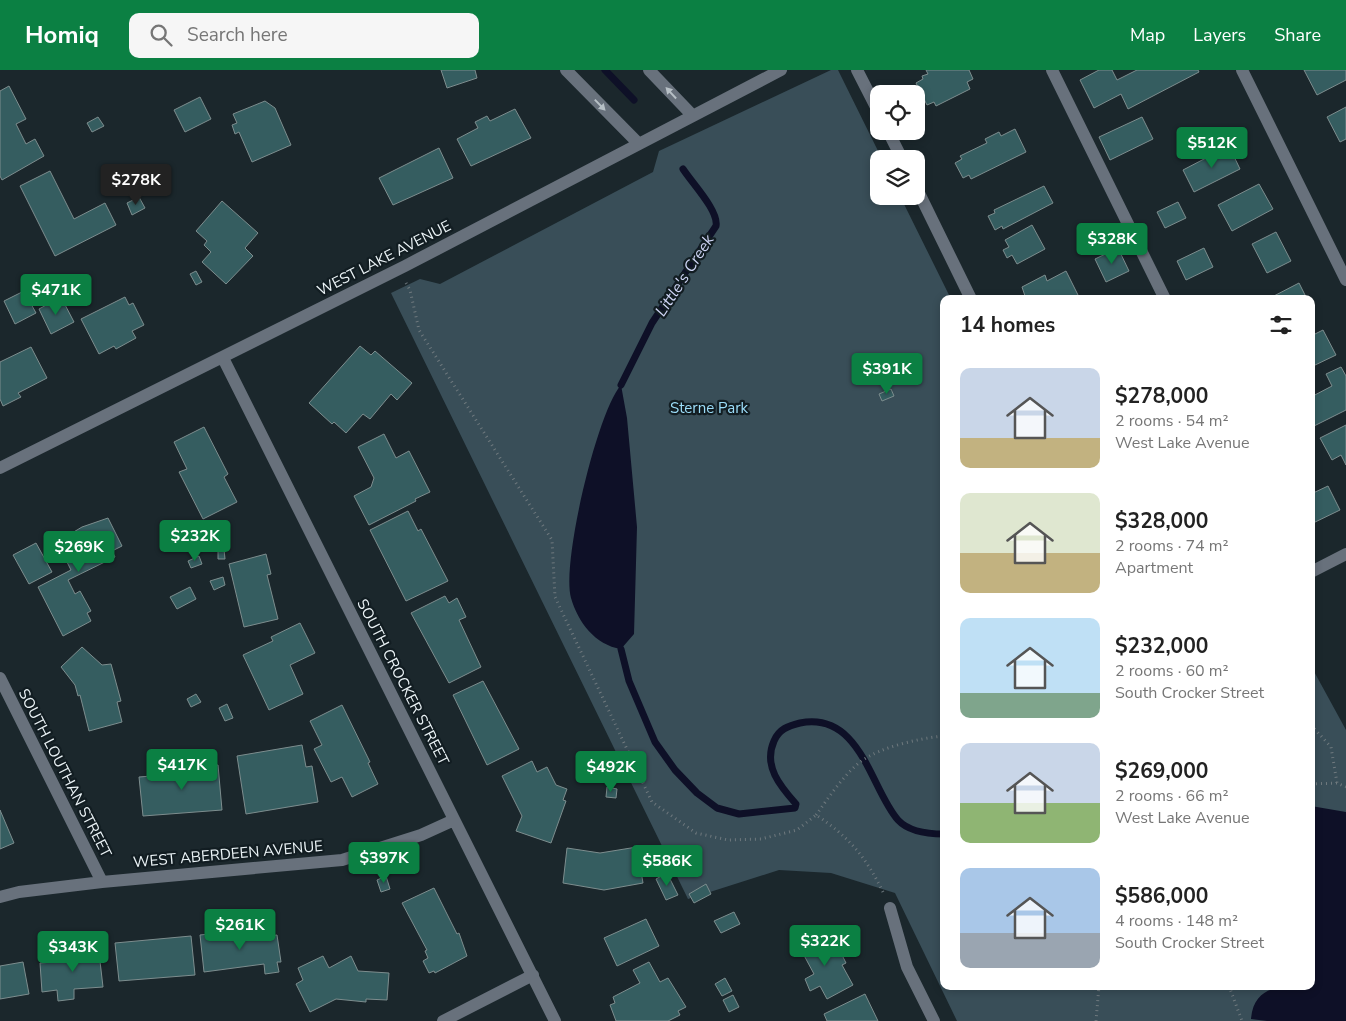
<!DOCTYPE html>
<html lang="en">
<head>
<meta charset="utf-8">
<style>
  body { margin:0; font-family:"Nunito Sans",sans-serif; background:#f6f6f6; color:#222; height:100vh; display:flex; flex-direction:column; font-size:19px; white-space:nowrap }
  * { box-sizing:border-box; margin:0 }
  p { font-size:16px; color:#767676 }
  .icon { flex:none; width:28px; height:28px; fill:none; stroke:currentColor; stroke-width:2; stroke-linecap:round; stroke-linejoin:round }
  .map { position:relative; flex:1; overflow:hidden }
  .details { position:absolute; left:940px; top:225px; width:375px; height:695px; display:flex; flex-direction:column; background:#fff; border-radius:10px; box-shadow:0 2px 8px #0003 }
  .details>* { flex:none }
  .tools { position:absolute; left:870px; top:15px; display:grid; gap:10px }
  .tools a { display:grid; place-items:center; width:55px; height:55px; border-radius:10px; background:#fff; box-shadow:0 2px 8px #0003; font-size:25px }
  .price { position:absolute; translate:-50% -42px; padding:0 11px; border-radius:5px; background:#0b8043; color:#fff; font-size:16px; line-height:32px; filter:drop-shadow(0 1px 2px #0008) }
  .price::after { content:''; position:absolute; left:50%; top:30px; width:15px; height:11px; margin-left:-8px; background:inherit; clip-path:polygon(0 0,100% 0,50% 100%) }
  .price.current { background:#222; color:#fff }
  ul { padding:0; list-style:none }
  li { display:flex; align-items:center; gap:15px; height:125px; padding:0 20px }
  li span { display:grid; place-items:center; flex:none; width:140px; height:100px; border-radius:10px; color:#555 }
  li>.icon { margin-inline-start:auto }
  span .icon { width:60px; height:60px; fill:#fffc; stroke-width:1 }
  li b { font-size:21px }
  h2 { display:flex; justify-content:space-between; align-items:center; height:60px; padding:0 20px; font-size:21px }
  header { display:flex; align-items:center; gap:30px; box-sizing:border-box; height:70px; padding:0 25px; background:#0b8043; color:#fff }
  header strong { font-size:24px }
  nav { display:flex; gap:28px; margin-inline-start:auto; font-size:18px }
  .search { width:350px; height:45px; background:#f6f6f6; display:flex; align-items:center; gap:12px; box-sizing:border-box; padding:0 18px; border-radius:10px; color:#767676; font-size:19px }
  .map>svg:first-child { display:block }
  .green { fill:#394e58 }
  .water { fill:#0e1027 }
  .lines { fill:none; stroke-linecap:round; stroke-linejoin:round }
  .stream { stroke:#0e1027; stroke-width:7 }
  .building { fill:#355d60; stroke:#7d8d8e }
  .path { stroke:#6f797e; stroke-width:3; stroke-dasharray:1 4; stroke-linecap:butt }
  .lane { stroke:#68717c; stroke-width:12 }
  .street { stroke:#68717c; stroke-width:12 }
  .oneway { fill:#b7c0c6 }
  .labels { text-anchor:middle; stroke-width:4.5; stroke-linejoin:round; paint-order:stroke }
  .street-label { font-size:15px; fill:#ecf4f7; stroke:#121d22 }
  .park-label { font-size:15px; fill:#9cddf9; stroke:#121d22 }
  .water-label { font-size:16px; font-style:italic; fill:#cfd5f5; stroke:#121d22 }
</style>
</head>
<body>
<header>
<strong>Homiq</strong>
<div class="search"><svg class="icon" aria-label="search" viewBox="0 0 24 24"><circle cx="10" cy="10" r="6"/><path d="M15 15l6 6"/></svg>Search here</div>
<nav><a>Map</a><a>Layers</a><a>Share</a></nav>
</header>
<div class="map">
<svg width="1346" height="951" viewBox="0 0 1346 951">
  <rect width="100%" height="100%" fill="#1b272c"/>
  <!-- green -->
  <path class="green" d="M831,0H838L882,89H879V126H900L951,229H944V916H1311V596L1346,660V951H957L895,823L831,803L779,800L688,829L391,223L420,209L440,214L653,102L659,81Z"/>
  <!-- water -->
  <path class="water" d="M621,315L627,348L637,457L634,564L621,579C595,575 578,552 571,528C561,493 598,340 621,315Z
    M1311,736L1346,742V951H1267L1251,949C1254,914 1283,916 1311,916Z"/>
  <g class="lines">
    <!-- stream -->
    <path class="stream" d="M605,0L634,30
      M621,315L652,253L716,156C719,141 692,113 683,99
      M621,579L629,611L655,672L675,700L697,723L717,738L739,744L795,738L796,734C780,716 763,696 774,671C779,659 788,656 800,653C861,641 871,720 898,750C909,762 928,764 944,764"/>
  </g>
  <!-- building -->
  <path class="building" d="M441,0H475L477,8L447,18Z
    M926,0H969L973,9L967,12L970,19L936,36L934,32L927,35L916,13L923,9L922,6L928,4Z
    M1099,0H1112L1117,10L1137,0H1198L1199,2L1128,39L1121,24L1094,38L1080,10Z
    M1304,0H1346V10L1317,25Z
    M9,16L26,49L16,54L26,74L35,69L44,86L2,110L0,106V21Z
    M200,27L211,49L185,62L174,40Z
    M265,31L275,38L291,75L252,92L239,62L235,64L232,55L237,53L233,44Z
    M1346,37V69L1340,72L1327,47Z
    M515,39L531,68L471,96L457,69L478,58L475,52L487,46L490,51Z
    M98,47L104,56L92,62L87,53Z
    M1142,47L1153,69L1110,90L1099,67Z
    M1015,59L1026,82L971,109L969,105L963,108L955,93L962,89L960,86L987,73L985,69L999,62L1001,66Z
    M1229,76L1240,99L1194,122L1183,100Z
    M439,78L453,108L393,135L379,108Z
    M50,101L74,149L105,133L116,155L55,186L20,116Z
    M1259,114L1273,139L1232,161L1218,135Z
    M1044,116L1053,133L1003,159L1002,156L995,160L988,146L995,143L994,140Z
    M139,127L145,138L132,145L127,133Z
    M222,131L258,163L245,178L253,186L226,214L202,192L211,182L204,175L207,171L196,161Z
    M1178,132L1186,148L1165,158L1157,142Z
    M1032,155L1045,179L1017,194L1012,185L1007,188L1003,180L1009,177L1005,170Z
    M1276,162L1291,191L1267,203L1252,174Z
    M1118,178L1129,201L1106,212L1095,189Z
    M1204,178L1213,197L1186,210L1177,191Z
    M196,201L202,212L196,215L190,204Z
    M1066,201L1080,229H1026L1022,217L1045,205L1047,211Z
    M1299,213L1307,229H1271L1270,228Z
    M24,221L36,243L15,254L4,231Z
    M61,227L74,252L51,264L39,239Z
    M125,227L129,235L133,233L144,255L132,261L136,268L116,279L114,276L99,284L81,249Z
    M1323,260L1336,285L1311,297V266Z
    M360,276L371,285L375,281L412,313L397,330L391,324L370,349L363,344L346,363L334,352L332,354L309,333Z
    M31,277L47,308L18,323L21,327L3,336L0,329V292Z
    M1341,297L1346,306V340L1314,356L1311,350V327L1332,316L1326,304Z
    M891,319L894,326L882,331L879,324Z
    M1346,355V395L1341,385L1332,390L1320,368Z
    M204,357L228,404L224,407L237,432L203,449L179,402L187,399L174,372Z
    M384,364L396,388L409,381L430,422L415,429L416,431L369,455L354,426L371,417L374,408L358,377Z
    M1328,416L1340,440L1311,454V424Z
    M408,441L418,461L421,459L448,511L406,531L370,460Z
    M108,448L122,476L112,481L115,487L68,510L75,524L80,521L91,541L87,543L91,551L63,566L38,517L71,500L57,472L82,457Z
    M36,473L52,502L29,514L13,485Z
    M218,479H224L225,489H218Z
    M266,484L271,504L267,505L278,549L244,557L229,494Z
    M199,486L202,494L191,498L188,491Z
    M223,507L225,515L214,520L210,511Z
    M190,517L196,529L177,539L170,527Z
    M445,526L449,533L457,528L466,547L459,550L481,597L449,613L411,543Z
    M300,553L315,583L290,595L303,624L269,640L243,585L273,571L271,567Z
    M82,577L102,595L111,594L121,631L117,632L122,652L89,661L80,625L78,626L75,615L61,597Z
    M483,611L519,679L487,695L453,625Z
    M196,624L201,632L191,637L187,629Z
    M227,634L233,648L225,651L219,638Z
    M342,635L370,692L368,693L378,714L352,727L342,707L331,712L314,679L322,675L310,651Z
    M302,675L306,697L312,696L318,732L246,744L237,686Z
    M532,691L537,702L547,697L556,715L567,719L563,730L566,731L551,773L516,761L522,746L502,706Z
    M218,695L222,740L143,746L139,707L164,705L163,699Z
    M607,717L617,719L616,728L606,727Z
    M0,740L14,773L0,779Z
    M637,777L643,813L604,820L563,813L567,778L600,783Z
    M667,803L678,825L666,830L656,809Z
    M386,806L390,819L381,822L377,810Z
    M706,814L711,824L694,833L689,824Z
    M434,818L457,864L459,863L467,886L435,903L434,901L429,903L423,891L428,888L425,881L427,880L402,833Z
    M734,842L740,854L721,863L714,851Z
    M646,849L659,876L617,896L604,868Z
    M254,859L255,868L277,865L281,892H277L279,902L265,904L264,894L204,902L200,865Z
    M823,863L832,880L838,877L846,893L842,895L853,915L827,929L820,916L810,921L805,909L814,904L799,876Z
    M191,866L195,905L119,911L115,873Z
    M98,874L103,917L74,919V929L58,931L57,920L42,922L40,893L68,891V886L74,885L73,876Z
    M323,886L329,898L351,886L358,901L389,903L387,930L366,929V932L336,929L310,942L296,914L303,910L298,898Z
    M23,892L29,924L0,929V896Z
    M649,892L660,912L668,908L686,937L678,941L680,945L668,951H616L610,935L615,933L613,927L640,913L633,900Z
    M725,908L732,921L722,926L715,914Z
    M865,924L878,951H827L824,944Z
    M733,925L739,937L729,942L723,930Z"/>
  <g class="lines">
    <!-- path -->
    <path class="path" d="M406,213L410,220L419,260L552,470L555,527L652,732L696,763L728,770L761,769L797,760L816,745C848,766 866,787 883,822
      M1311,655L1331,677L1337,713
      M1311,714L1337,713L1346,717
      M816,745C829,727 843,706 860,692C880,677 920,668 944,666
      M1229,916L1242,951
      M1096,951L1099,916"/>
    <!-- lane -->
    <path class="lane" d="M1052,0L1165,229"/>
    <!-- street -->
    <path class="street" d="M566,0L639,74
      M649,0L693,46
      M857,0L879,43
      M1242,0L1346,210
      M888,61L902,89
      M916,117L971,229
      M223,288L555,951
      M0,398L405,196L781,0
      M1311,502L1346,484
      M0,608L102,812
      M0,827L19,822L102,812L342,790L421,765L454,750
      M890,838L907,897L934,951
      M443,951L533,905"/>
  </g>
  <!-- one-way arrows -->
  <defs><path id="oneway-solid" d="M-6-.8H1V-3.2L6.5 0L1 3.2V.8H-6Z" transform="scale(1.25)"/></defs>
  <g class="oneway">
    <use href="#oneway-solid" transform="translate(671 23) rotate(-133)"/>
    <use href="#oneway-solid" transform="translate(600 35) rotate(46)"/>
  </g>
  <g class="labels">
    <!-- street labels -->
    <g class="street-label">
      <text transform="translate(384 188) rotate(-27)" y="5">WEST LAKE AVENUE</text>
      <text transform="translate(403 612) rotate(63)" y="5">SOUTH CROCKER STREET</text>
      <text transform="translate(65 703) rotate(63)" y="5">SOUTH LOUTHAN STREET</text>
      <text transform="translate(228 784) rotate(-5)" y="5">WEST ABERDEEN AVENUE</text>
    </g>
    <!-- park labels -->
    <g class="park-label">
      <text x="709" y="343">Sterne Park</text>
    </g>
    <!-- water labels -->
    <g class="water-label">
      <text transform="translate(684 205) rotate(-57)" y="6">Little's Creek</text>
    </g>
  </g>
</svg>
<div class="tools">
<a><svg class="icon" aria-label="locate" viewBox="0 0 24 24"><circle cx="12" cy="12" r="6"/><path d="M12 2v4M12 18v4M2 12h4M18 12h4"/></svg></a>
<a><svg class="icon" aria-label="layers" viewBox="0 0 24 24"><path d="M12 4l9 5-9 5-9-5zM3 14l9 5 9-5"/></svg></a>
</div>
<b class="price" style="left:1212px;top:99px">$512K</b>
<b class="price current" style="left:136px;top:136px">$278K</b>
<b class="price" style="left:1112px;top:195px">$328K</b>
<b class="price" style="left:56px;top:246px">$471K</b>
<b class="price" style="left:887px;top:325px">$391K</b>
<b class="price" style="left:195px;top:492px">$232K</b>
<b class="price" style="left:79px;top:503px">$269K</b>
<b class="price" style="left:182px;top:721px">$417K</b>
<b class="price" style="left:611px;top:723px">$492K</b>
<b class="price" style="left:384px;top:814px">$397K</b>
<b class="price" style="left:667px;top:817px">$586K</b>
<b class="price" style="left:240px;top:881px">$261K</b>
<b class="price" style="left:825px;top:897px">$322K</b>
<b class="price" style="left:73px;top:903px">$343K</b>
<section class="details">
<h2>14 homes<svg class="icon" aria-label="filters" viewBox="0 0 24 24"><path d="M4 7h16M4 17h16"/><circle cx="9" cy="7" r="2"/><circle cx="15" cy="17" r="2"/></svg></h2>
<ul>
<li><span style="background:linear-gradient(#c9d6e8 70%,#c2b280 0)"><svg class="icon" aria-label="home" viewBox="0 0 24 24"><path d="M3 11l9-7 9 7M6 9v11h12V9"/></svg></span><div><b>$278,000</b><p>2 rooms · 54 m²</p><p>West Lake Avenue</p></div></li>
<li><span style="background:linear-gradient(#dfe7d0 60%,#c2b280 0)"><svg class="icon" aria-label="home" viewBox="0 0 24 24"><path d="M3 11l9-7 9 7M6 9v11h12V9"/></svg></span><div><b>$328,000</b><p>2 rooms · 74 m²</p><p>Apartment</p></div></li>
<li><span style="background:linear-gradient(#bfe0f5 75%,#7fa58c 0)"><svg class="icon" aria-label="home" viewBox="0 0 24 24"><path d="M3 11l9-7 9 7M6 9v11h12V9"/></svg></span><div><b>$232,000</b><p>2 rooms · 60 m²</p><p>South Crocker Street</p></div></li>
<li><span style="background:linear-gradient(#c9d6e8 60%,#8fb573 0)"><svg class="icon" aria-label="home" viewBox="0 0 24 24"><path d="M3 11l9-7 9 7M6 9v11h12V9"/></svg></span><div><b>$269,000</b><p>2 rooms · 66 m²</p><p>West Lake Avenue</p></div></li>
<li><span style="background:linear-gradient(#a9c7e8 65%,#9aa5b1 0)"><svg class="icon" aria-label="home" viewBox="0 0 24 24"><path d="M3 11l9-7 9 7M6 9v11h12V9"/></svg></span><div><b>$586,000</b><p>4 rooms · 148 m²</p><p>South Crocker Street</p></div></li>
</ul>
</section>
</div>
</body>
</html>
